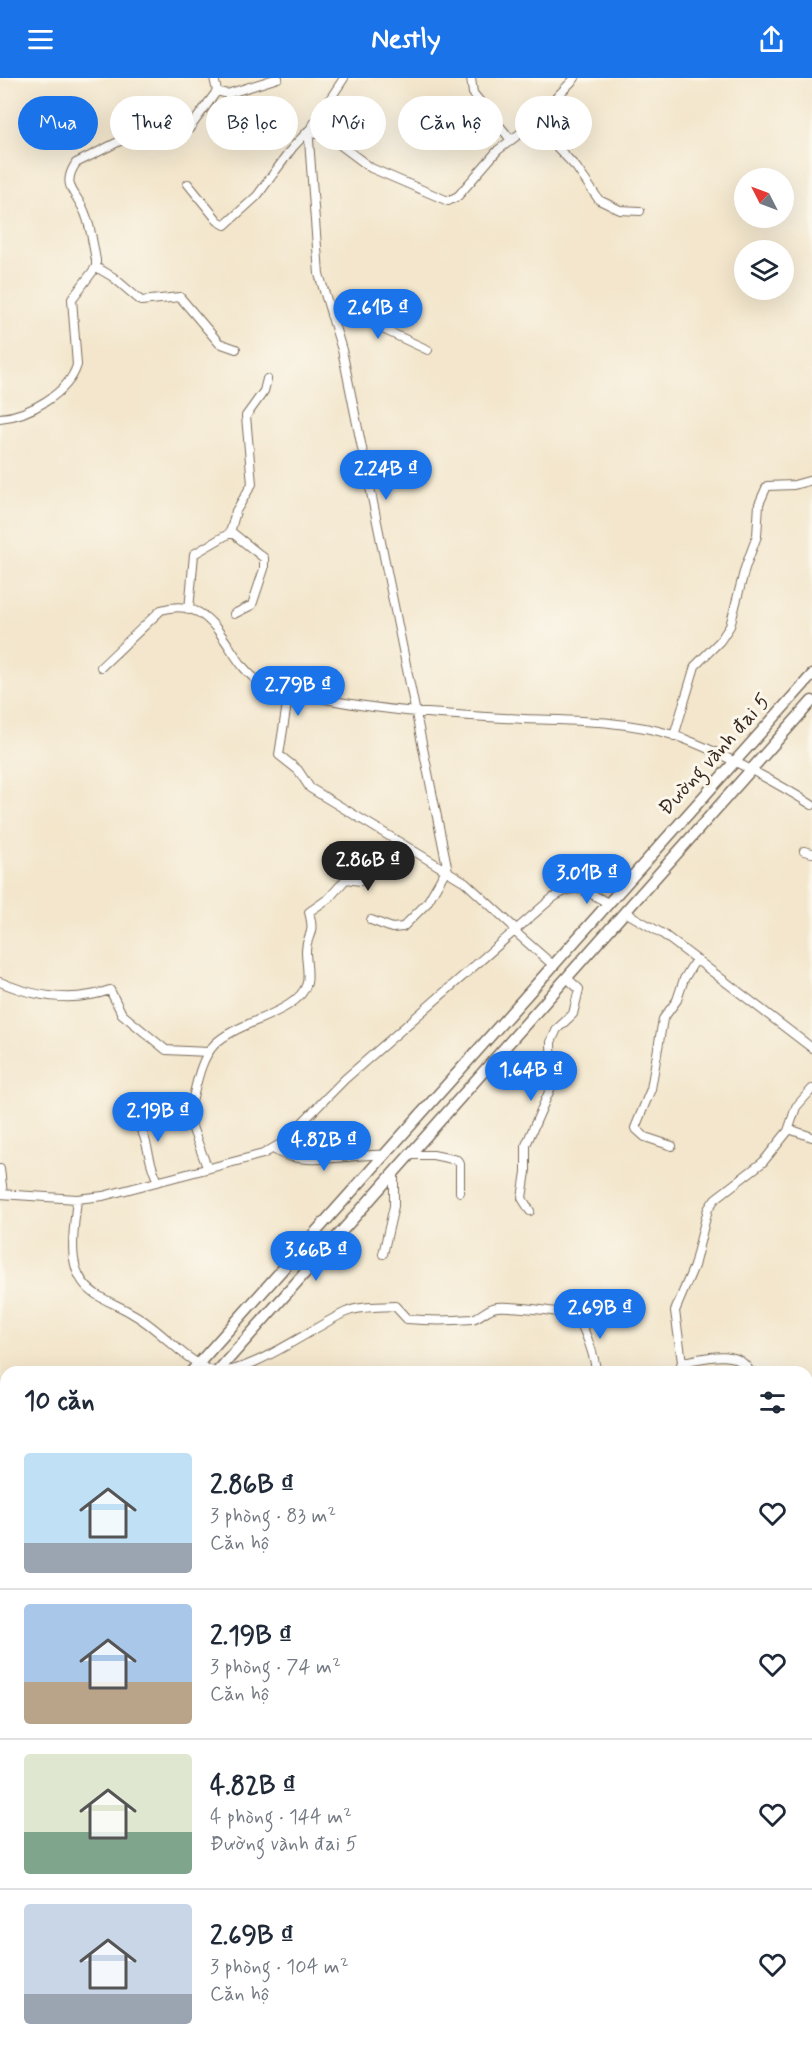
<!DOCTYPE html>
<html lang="vi">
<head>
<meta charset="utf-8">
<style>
  body { margin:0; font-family:Mynerve,sans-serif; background:#f6f6f7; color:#1f2937; height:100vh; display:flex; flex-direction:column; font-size:22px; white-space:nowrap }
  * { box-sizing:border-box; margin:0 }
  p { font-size:20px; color:#747a83 }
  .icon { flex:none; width:33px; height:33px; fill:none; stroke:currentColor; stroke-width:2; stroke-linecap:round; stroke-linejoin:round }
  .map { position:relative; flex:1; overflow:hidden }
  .drawer { position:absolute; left:0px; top:1288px; width:813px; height:686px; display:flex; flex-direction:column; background:#fff; border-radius:18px 18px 0 0; box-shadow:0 6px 24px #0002 }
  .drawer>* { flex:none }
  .banner { position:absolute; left:18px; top:18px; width:777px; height:54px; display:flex; gap:12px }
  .needle { width:39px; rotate:312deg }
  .buttons { position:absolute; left:734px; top:90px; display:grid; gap:12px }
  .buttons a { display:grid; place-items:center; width:60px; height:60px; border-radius:50%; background:#fff; box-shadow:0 6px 24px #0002; font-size:30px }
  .price { position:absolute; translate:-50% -51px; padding:0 14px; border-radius:21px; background:#1a73e8; color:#fff; font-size:20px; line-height:39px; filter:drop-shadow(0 2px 3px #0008) }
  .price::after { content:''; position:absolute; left:50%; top:36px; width:18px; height:14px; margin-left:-9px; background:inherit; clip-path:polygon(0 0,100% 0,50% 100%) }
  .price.selected { background:#222; color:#fff }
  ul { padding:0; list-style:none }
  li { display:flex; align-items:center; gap:18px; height:150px; padding:0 24px }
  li+li { border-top:2px solid #e0e1e3 }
  li span { display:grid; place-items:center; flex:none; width:168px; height:120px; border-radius:6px; color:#555 }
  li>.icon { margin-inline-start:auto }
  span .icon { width:72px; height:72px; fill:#fffc; stroke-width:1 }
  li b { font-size:26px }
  h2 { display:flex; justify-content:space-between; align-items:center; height:72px; padding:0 24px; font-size:26px }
  .chip { padding:0 21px; border-radius:27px; background:#fff; box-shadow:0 6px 24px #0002; font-size:21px; line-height:54px }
  .chip.selected { background:#1a73e8; color:#fff }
  header { display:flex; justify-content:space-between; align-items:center; height:78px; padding:0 24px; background:#1a73e8; color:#fff; font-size:27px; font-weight:700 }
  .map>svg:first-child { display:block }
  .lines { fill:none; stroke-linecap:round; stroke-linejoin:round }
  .street-casing { stroke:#7b6c5b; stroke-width:10 }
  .secondary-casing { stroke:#7b6c5b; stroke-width:13 }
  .street { stroke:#fff; stroke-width:8 }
  .secondary { stroke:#fff; stroke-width:10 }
  .labels { text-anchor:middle; stroke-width:6; stroke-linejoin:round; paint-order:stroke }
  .street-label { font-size:21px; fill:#3b2a1e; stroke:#fbf7ec }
</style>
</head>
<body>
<header><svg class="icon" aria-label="menu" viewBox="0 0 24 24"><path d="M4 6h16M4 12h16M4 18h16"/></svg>Nestly<svg class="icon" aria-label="share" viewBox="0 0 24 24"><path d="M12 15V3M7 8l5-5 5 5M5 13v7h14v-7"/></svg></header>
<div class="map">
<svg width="812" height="1973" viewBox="0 0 812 1973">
  <rect width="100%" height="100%" fill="#fbf7ec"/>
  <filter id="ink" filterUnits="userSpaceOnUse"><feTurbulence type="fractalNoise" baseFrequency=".0167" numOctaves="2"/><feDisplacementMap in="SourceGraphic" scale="12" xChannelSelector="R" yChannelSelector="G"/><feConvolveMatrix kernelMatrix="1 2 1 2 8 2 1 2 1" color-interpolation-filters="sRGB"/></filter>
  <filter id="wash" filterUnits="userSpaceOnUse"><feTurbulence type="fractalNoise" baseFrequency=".008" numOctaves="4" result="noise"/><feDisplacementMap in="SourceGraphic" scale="24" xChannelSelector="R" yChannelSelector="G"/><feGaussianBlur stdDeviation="1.35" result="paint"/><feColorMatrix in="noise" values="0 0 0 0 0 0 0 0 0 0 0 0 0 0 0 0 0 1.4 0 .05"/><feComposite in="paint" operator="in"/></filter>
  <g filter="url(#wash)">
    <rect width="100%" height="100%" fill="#f3e6cc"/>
  </g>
  <g filter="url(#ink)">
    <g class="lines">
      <!-- street casing -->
      <g class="street-casing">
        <path id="street" d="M214,0L217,13L227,16L278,0
          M344,0L311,50L309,62L319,196L342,272L448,793
          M471,0L473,15L511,62
          M533,44L576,89L599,122L620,132L640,133
          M310,55L327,57L371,90L448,123L458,118L498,72L526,51L575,0
          M188,106L218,143L225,147L257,118L293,69L310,51
          M96,189L113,199L141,223L180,219L219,265L236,271
          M331,237L359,240L428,272
          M0,340C28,338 69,315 77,287L72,221L96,189V182C93,167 91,149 85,135C77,114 60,109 76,85L132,57L150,55L170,59L189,51L217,13
          M230,453L264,480V491L252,527L234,536
          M189,532L194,476L230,455L236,433L252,406L246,338L264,313L267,301
          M101,589L161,532C218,514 227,586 259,603C267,608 278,604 286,603L289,613L279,677L298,692L310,710L465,804L515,850
          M289,613C367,633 445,637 524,641C574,643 626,642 673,657C713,670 776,704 812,727
          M674,658L695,588L720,563L730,548L745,490L757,458L759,426L767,408L794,407L812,402
          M804,773L812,775
          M625,834L663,856L812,970
          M371,842L392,850L403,849L427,825L446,792
          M513,852L553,887
          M0,904C35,919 73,925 110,912L122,936L166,972L208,974
          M135,1043C150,1059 146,1082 158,1103
          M789,1051L812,1059
          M672,1068L645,1059L635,1050L651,1011L663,941L677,922L684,901L696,881
          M273,1071C302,1091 352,1075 384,1077
          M410,1077H433L457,1082L460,1086V1114
          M207,1089L192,1049L190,1031C196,1011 199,983 214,967C236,943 299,936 307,905C309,895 306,884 306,873C306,855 316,860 309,834L329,820L346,801L361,803L374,788L390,787L403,769
          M0,1091L3,1116
          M0,1116L77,1121L103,1118L263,1076L282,1065L345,1001L550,822C576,803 582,811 608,825
          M77,1121C74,1154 63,1196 97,1217C108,1224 122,1229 133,1236C162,1252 180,1279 210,1292C240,1304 316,1247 346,1234C359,1228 380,1229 395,1228L407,1241C429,1243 449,1243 472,1241C481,1239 487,1230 497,1229C509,1228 566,1233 575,1239C584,1245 596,1283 596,1294
          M530,1133L522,1120L526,1094V1067L552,1007L551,964L557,951L573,936L579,911L567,900
          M383,1176L394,1128V1095
          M682,1284C705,1280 737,1269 750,1294
          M678,1294L682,1284L675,1233L694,1188L708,1131L715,1121L763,1084L788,1053L796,1029L812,1011
          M807,1386L812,1395
          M0,1579L6,1580
          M0,1704L6,1708
          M195,1968L197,1973
          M401,1968L408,1973
          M350,1973L359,1968
          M630,1973L633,1968"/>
      </g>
      <!-- secondary casing -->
      <g class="secondary-casing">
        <path id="secondary" d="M191,1294L812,597
          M217,1294L812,623
          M0,1510L6,1503
          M0,1539L6,1532"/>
      </g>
      <!-- street -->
      <use href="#street" class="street"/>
      <!-- secondary -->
      <use href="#secondary" class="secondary"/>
    </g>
  </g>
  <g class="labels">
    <!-- street labels -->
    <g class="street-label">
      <text transform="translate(714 676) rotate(-48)" y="7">Đường vành đai 5</text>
    </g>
  </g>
</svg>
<div class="buttons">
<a><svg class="needle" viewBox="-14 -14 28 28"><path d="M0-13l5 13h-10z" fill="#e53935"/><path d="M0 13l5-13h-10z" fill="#747a83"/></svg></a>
<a><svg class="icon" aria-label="layers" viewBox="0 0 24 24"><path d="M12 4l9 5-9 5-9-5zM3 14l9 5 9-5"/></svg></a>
</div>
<b class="price" style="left:378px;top:262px">2.61B ₫</b>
<b class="price" style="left:386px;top:423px">2.24B ₫</b>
<b class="price" style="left:298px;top:639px">2.79B ₫</b>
<b class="price selected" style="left:368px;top:814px">2.86B ₫</b>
<b class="price" style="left:587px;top:827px">3.01B ₫</b>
<b class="price" style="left:531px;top:1024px">1.64B ₫</b>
<b class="price" style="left:158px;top:1065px">2.19B ₫</b>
<b class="price" style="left:324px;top:1094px">4.82B ₫</b>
<b class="price" style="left:316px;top:1204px">3.66B ₫</b>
<b class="price" style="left:600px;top:1262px">2.69B ₫</b>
<div class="banner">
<a class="chip selected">Mua</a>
<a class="chip">Thuê</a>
<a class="chip">Bộ lọc</a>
<a class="chip">Mới</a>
<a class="chip">Căn hộ</a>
<a class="chip">Nhà</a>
</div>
<section class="drawer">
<h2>10 căn<svg class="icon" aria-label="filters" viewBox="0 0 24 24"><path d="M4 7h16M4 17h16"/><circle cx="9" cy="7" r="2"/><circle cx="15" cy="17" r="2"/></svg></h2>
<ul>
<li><span style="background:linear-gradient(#bfe0f5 75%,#9aa5b1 0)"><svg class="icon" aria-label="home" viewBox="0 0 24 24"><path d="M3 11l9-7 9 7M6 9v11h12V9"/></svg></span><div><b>2.86B ₫</b><p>3 phòng · 83 m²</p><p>Căn hộ</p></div><svg class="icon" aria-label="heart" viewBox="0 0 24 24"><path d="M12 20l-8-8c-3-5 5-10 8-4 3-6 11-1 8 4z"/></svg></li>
<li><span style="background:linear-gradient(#a9c7e8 65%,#b9a48a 0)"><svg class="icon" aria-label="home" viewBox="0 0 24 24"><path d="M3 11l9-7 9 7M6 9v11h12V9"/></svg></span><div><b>2.19B ₫</b><p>3 phòng · 74 m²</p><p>Căn hộ</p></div><svg class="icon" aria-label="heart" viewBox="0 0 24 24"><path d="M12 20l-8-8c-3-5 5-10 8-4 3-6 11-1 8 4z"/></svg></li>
<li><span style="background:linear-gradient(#dfe7d0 65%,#7fa58c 0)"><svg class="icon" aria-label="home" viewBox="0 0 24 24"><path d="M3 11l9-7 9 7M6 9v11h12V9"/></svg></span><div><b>4.82B ₫</b><p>4 phòng · 144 m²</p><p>Đường vành đai 5</p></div><svg class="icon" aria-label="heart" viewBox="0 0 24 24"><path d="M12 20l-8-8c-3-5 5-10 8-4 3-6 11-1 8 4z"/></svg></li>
<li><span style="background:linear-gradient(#c9d6e8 75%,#9aa5b1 0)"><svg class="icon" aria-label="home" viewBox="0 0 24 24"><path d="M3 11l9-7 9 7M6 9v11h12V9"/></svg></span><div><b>2.69B ₫</b><p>3 phòng · 104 m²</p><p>Căn hộ</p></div><svg class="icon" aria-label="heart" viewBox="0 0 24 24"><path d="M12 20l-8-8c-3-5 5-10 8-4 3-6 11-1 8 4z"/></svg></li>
</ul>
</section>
</div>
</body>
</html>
